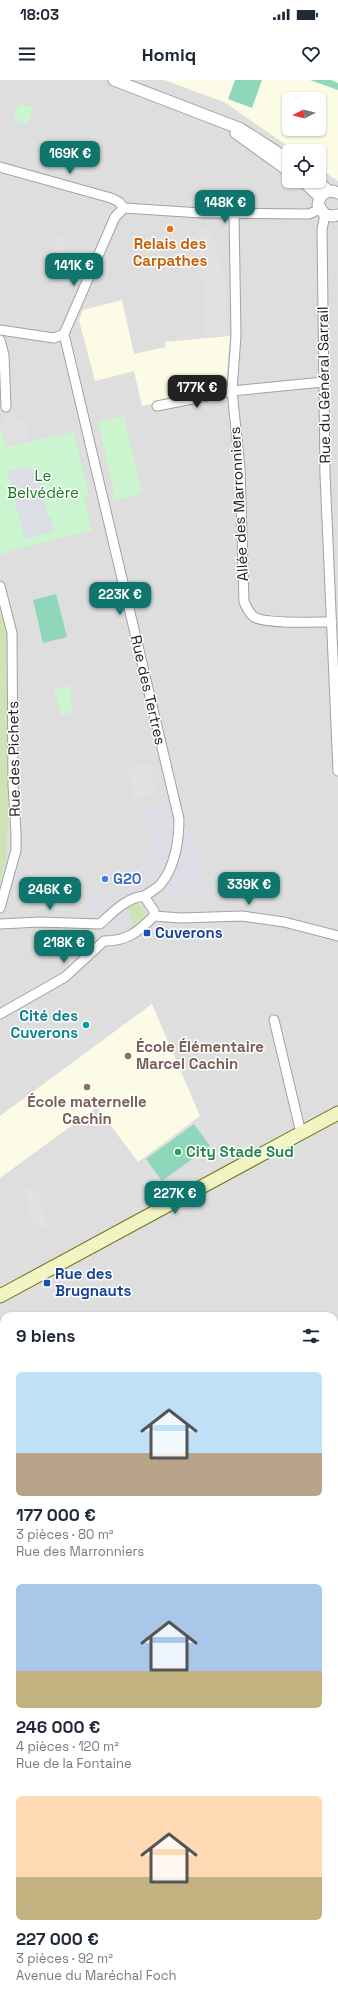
<!DOCTYPE html>
<html lang="fr">
<head>
<meta charset="utf-8">
<style>
  body { margin:0; font-family:"Space Grotesk",sans-serif; background:#f6f6f7; color:#1f2937; height:100vh; display:flex; flex-direction:column; font-size:15px; white-space:nowrap }
  * { box-sizing:border-box; margin:0 }
  p { font-size:13px; color:#747a83 }
  .icon { flex:none; width:22px; height:22px; fill:none; stroke:currentColor; stroke-width:2; stroke-linecap:round; stroke-linejoin:round }
  .map { position:relative; flex:1; overflow:hidden }
  .sheet { position:absolute; left:0px; top:1232px; width:338px; height:692px; display:flex; flex-direction:column; background:#fff; border-radius:12px 12px 0 0; box-shadow:0 1px 3px #0004 }
  .sheet>* { flex:none }
  .needle { width:26px; rotate:264deg }
  .buttons { position:absolute; left:282px; top:12px; display:grid; gap:8px }
  .buttons a { display:grid; place-items:center; width:44px; height:44px; border-radius:6px; background:#fff; box-shadow:0 1px 3px #0004; font-size:20px }
  .price { position:absolute; translate:-50% -34px; padding:0 9px; border-radius:8px; background:#0f766e; color:#fff; font-size:13px; line-height:26px; filter:drop-shadow(0 1px 2px #0008) }
  .price::after { content:''; position:absolute; left:50%; top:24px; width:12px; height:9px; margin-left:-6px; background:inherit; clip-path:polygon(0 0,100% 0,50% 100%) }
  .price.selected { background:#222; color:#fff }
  ul { padding:0; list-style:none }
  li { display:grid; align-content:center; gap:8px; height:212px; padding:0 16px }
  li span { display:grid; place-items:center; height:124px; border-radius:6px; color:#555 }
  li>.icon { margin-inline-start:auto }
  span .icon { width:72px; height:72px; fill:#fffc; stroke-width:1 }
  li b { font-size:17px }
  h2 { display:flex; justify-content:space-between; align-items:center; height:48px; padding:0 16px; font-size:17px }
  .status { display:flex; justify-content:space-between; align-items:center; height:28px; padding:0 20px; background:#fff; direction:ltr }
  .status svg { height:11px; fill:currentColor }
  header { display:flex; justify-content:space-between; align-items:center; height:52px; padding:0 16px; background:#fff; font-size:18px; font-weight:600 }
  .map>svg:first-child { display:block }
  .residential { fill:#dfdede; fill-rule:evenodd }
  .industrial { fill:#e9dbe7 }
  .education { fill:#fcfce6; fill-rule:evenodd }
  .grass { fill:#cde5b4 }
  .park { fill:#cbf5ce }
  .pitch { fill:#8fd7ba }
  .parking { fill:#e1e1e1 }
  .plaza { fill:#dddde6 }
  .lines { fill:none; stroke-linecap:round; stroke-linejoin:round }
  .minor-casing { stroke:#a2a2a2; stroke-width:11 }
  .tertiary-casing { stroke:#a2a2a2; stroke-width:13 }
  .secondary-casing { stroke:#687110; stroke-width:15 }
  .minor { stroke:#fff; stroke-width:9 }
  .tertiary { stroke:#fff; stroke-width:11 }
  .secondary { stroke:#f3f4c3; stroke-width:13 }
  .rail-casing { stroke:#6f6f6f; stroke-width:4.5 }
  .rail { stroke:#fff; stroke-width:3; stroke-dasharray:9; stroke-linecap:butt }
  .food-dot { fill:#e8710a; stroke:#fff; stroke-width:1.5 }
  .shop-dot { fill:#3f7fe0; stroke:#fff; stroke-width:1.5 }
  .transit-dot { fill:#1a4fb4; stroke:#fff; stroke-width:1.5 }
  .culture-dot { fill:#0f9aa8; stroke:#fff; stroke-width:1.5 }
  .education-dot { fill:#8d6e63; stroke:#fff; stroke-width:1.5 }
  .leisure-dot { fill:#2e9e5b; stroke:#fff; stroke-width:1.5 }
  .labels { text-anchor:middle; stroke-width:3; stroke-linejoin:round; paint-order:stroke }
  .food-label { font-size:15px; font-weight:bold; fill:#c56008; stroke:#fff }
  .street-label { font-size:15px; fill:#212121; stroke:#fff }
  .park-label { font-size:15px; fill:#17781d; stroke:#fff }
  .shop-label { font-size:15px; font-weight:bold; fill:#366cbe; stroke:#fff; text-anchor:start }
  .transit-label { font-size:15px; font-weight:bold; fill:#164399; stroke:#fff; text-anchor:start }
  .culture-label { font-size:15px; font-weight:bold; fill:#0d838f; stroke:#fff; text-anchor:end }
  .education-label { font-size:15px; font-weight:bold; fill:#785e54; stroke:#fff; text-anchor:start }
  .leisure-label { font-size:15px; font-weight:bold; fill:#27864d; stroke:#fff; text-anchor:start }
</style>
</head>
<body>
<div class="status"><b>18:03</b><svg viewBox="0 0 49 12"><path d="M0 12V9h3v3zM5 12V6h3v6zM10 12V3h3v9zM15 12V0h3v12zM26 1h20v11H26zM47 4h2v5h-2z"/></svg></div>
<header><svg class="icon" aria-label="menu" viewBox="0 0 24 24"><path d="M4 6h16M4 12h16M4 18h16"/></svg>Homiq<svg class="icon" aria-label="heart" viewBox="0 0 24 24"><path d="M12 20l-8-8c-3-5 5-10 8-4 3-6 11-1 8 4z"/></svg></header>
<div class="map">
<svg width="338" height="1924" viewBox="0 0 338 1924">
  <rect width="100%" height="100%" fill="#f1eee9"/>
  <!-- residential -->
  <path class="residential" d="M0,0H338V1853L334,1858V1236H4V1920H300L298,1924H0ZM289,19H319V49H289ZM289,71H319V101H289Z
    M338,1892V1924H322L324,1920H334V1900Z"/>
  <!-- industrial -->
  <path class="industrial" d="M338,1853V1892L334,1900V1858Z
    M300,1920H324L322,1924H298Z"/>
  <!-- education -->
  <path class="education" d="M164,0H338V101L319,88V71H295L224,22ZM289,19H319V49H289Z
    M122,220L134,274L166,267L165,262L230,256L226,304L223,307L142,326L134,291L95,301L79,240L83,230Z
    M152,924L200,1036L138,1082L97,1027L0,1098V1036Z
    M4,1457V1502L0,1492V1458Z"/>
  <!-- grass -->
  <path class="grass" d="M0,521L8,554V699L7,773L0,804Z
    M136,822L145,828L146,839L129,852L127,848L133,844L128,825Z"/>
  <!-- park -->
  <path class="park" d="M22,24L33,28L27,44L13,39L17,27Z
    M124,336L142,413L113,421L112,416L115,415L98,342Z
    M0,344L6,367L74,352L89,415L84,416L92,450L3,473L0,476Z
    M70,605L72,632L61,635L54,609Z
    M338,1892V1913L334,1911V1900Z"/>
  <!-- pitch -->
  <path class="pitch" d="M235,0H262L252,28L228,19Z
    M310,0H331L338,3V10Z
    M56,514L67,557L43,563L33,520Z
    M194,1044L210,1066L162,1101L146,1079Z"/>
  <!-- parking -->
  <path class="parking" d="M211,148L225,200L227,256H204L203,203L193,162L200,159L198,149Z
    M54,156L63,158L66,187L58,188Z
    M11,329L15,341L24,339L29,358L6,363L2,345Z
    M149,683L156,714L134,719L127,688Z
    M37,1106L48,1148L35,1151L24,1109Z"/>
  <!-- plaza -->
  <path class="plaza" d="M26,388L38,392L47,436H51L54,452L25,459L7,391Z
    M172,726L176,744L175,763L169,778L158,799L155,802L137,811L110,829L93,837L86,813L108,811L125,804L140,786L150,765L148,744L143,733Z
    M189,736L205,809L169,819L166,803L184,768L186,752L185,737Z
    M128,825L133,844L127,848L129,852L124,855L121,852L112,851L106,844Z"/>
  <g class="lines">
    <!-- minor casing -->
    <g class="minor-casing">
      <path id="minor" d="M0,87L111,118L119,122L124,128
        M124,128L201,133L309,134L320,129
        M234,134L236,255L232,311L240,388L244,522C247,528 249,533 254,537C264,544 317,542 332,542
        M325,135L322,149L325,394L338,691
        M0,250L54,258L64,254L115,137L124,128
        M64,254L179,739C179,760 175,788 160,805C156,809 149,813 144,816
        M0,260L4,275L6,327
        M157,326L232,311L323,302
        M0,506L12,553L13,705L16,753V770L0,828
        M154,836L181,838L242,836L284,842L338,856
        M0,844L40,842L100,844
        M100,844C113,832 126,818 144,816L154,831V836
        M104,861C128,861 138,852 154,836
        M0,934L65,897L104,861
        M274,940L301,1053
        M0,1277L4,1297
        M334,1298L338,1297
        M334,1460L338,1459
        M334,1505L338,1508
        M0,1592H4
        M334,1661L338,1665
        M0,1905L4,1906
        M32,1920L38,1924"/>
    </g>
    <!-- tertiary casing -->
    <g class="tertiary-casing">
      <path id="tertiary" d="M114,0L241,49L289,80
        M236,53L289,91
        M303,101L320,117
        M318,101L328,111
        M338,113C328,108 319,114 318,125L325,135L333,136L338,135
        M334,1278L338,1252
        M0,1450L4,1449
        M0,1698L4,1702
        M87,1924L88,1920"/>
    </g>
    <!-- secondary casing -->
    <g class="secondary-casing">
      <path id="secondary" d="M0,1216L338,1033"/>
    </g>
    <!-- minor -->
    <use href="#minor" class="minor"/>
    <!-- tertiary -->
    <use href="#tertiary" class="tertiary"/>
    <!-- secondary -->
    <use href="#secondary" class="secondary"/>
    <!-- rail casing -->
    <g class="rail-casing">
      <path id="rail" d="M334,1873L338,1866
        M334,1882L338,1876
        M313,1924L315,1920"/>
    </g>
    <!-- rail -->
    <use href="#rail" class="rail"/>
  </g>
  <!-- markers -->
  <circle class="food-dot" cx="170" cy="149" r="4"/>
  <circle class="shop-dot" cx="105" cy="799" r="4"/>
  <g class="transit-dot">
    <rect x="143" y="849" width="8" height="8" rx="2"/>
    <rect x="43" y="1199" width="8" height="8" rx="2"/>
  </g>
  <circle class="culture-dot" cx="86" cy="945" r="4"/>
  <g class="education-dot">
    <circle cx="128" cy="976" r="4"/>
    <circle cx="87" cy="1007" r="4"/>
  </g>
  <circle class="leisure-dot" cx="178" cy="1072" r="4"/>
  <g class="labels">
    <!-- food labels -->
    <g class="food-label">
      <text x="170" y="169">Relais des<tspan x="170" dy="17">Carpathes</tspan></text>
    </g>
    <!-- street labels -->
    <g class="street-label">
      <text transform="translate(324 305) rotate(-91)" y="5">Rue du Général Sarrail</text>
      <text transform="translate(239 424) rotate(-93)" y="5">Allée des Marronniers</text>
      <text transform="translate(148 610) rotate(77)" y="5">Rue des Tertres</text>
      <text transform="translate(14 679) rotate(-91)" y="5">Rue des Pichets</text>
    </g>
    <!-- park labels -->
    <g class="park-label">
      <text x="43" y="401">Le<tspan x="43" dy="17">Belvédère</tspan></text>
    </g>
    <!-- shop labels -->
    <g class="shop-label">
      <text x="113" y="804">G20</text>
    </g>
    <!-- transit labels -->
    <g class="transit-label">
      <text x="155" y="858">Cuverons</text>
      <text x="55" y="1199">Rue des<tspan x="55" dy="17">Brugnauts</tspan></text>
    </g>
    <!-- culture labels -->
    <g class="culture-label">
      <text x="78" y="941">Cité des<tspan x="78" dy="17">Cuverons</tspan></text>
    </g>
    <!-- education labels -->
    <g class="education-label">
      <text x="136" y="972">École Élémentaire<tspan x="136" dy="17">Marcel Cachin</tspan></text>
      <text x="87" y="1027" text-anchor="middle">École maternelle<tspan x="87" dy="17">Cachin</tspan></text>
    </g>
    <!-- leisure labels -->
    <g class="leisure-label">
      <text x="186" y="1077">City Stade Sud</text>
    </g>
  </g>
</svg>
<div class="buttons">
<a><svg class="needle" viewBox="-14 -14 28 28"><path d="M0-13l5 13h-10z" fill="#e53935"/><path d="M0 13l5-13h-10z" fill="#747a83"/></svg></a>
<a><svg class="icon" aria-label="locate" viewBox="0 0 24 24"><circle cx="12" cy="12" r="6"/><path d="M12 2v4M12 18v4M2 12h4M18 12h4"/></svg></a>
</div>
<b class="price" style="left:70px;top:95px">169K €</b>
<b class="price" style="left:225px;top:144px">148K €</b>
<b class="price" style="left:74px;top:207px">141K €</b>
<b class="price selected" style="left:197px;top:329px">177K €</b>
<b class="price" style="left:120px;top:536px">223K €</b>
<b class="price" style="left:249px;top:826px">339K €</b>
<b class="price" style="left:50px;top:831px">246K €</b>
<b class="price" style="left:64px;top:884px">218K €</b>
<b class="price" style="left:175px;top:1135px">227K €</b>
<section class="sheet">
<h2>9 biens<svg class="icon" aria-label="filters" viewBox="0 0 24 24"><path d="M4 7h16M4 17h16"/><circle cx="9" cy="7" r="2"/><circle cx="15" cy="17" r="2"/></svg></h2>
<ul>
<li><span style="background:linear-gradient(#bfe0f5 65%,#b9a48a 0)"><svg class="icon" aria-label="home" viewBox="0 0 24 24"><path d="M3 11l9-7 9 7M6 9v11h12V9"/></svg></span><div><b>177 000 €</b><p>3 pièces · 80 m²</p><p>Rue des Marronniers</p></div></li>
<li><span style="background:linear-gradient(#a9c7e8 70%,#c2b280 0)"><svg class="icon" aria-label="home" viewBox="0 0 24 24"><path d="M3 11l9-7 9 7M6 9v11h12V9"/></svg></span><div><b>246 000 €</b><p>4 pièces · 120 m²</p><p>Rue de la Fontaine</p></div></li>
<li><span style="background:linear-gradient(#ffd9b3 65%,#c2b280 0)"><svg class="icon" aria-label="home" viewBox="0 0 24 24"><path d="M3 11l9-7 9 7M6 9v11h12V9"/></svg></span><div><b>227 000 €</b><p>3 pièces · 92 m²</p><p>Avenue du Maréchal Foch</p></div></li>
</ul>
</section>
</div>
</body>
</html>
